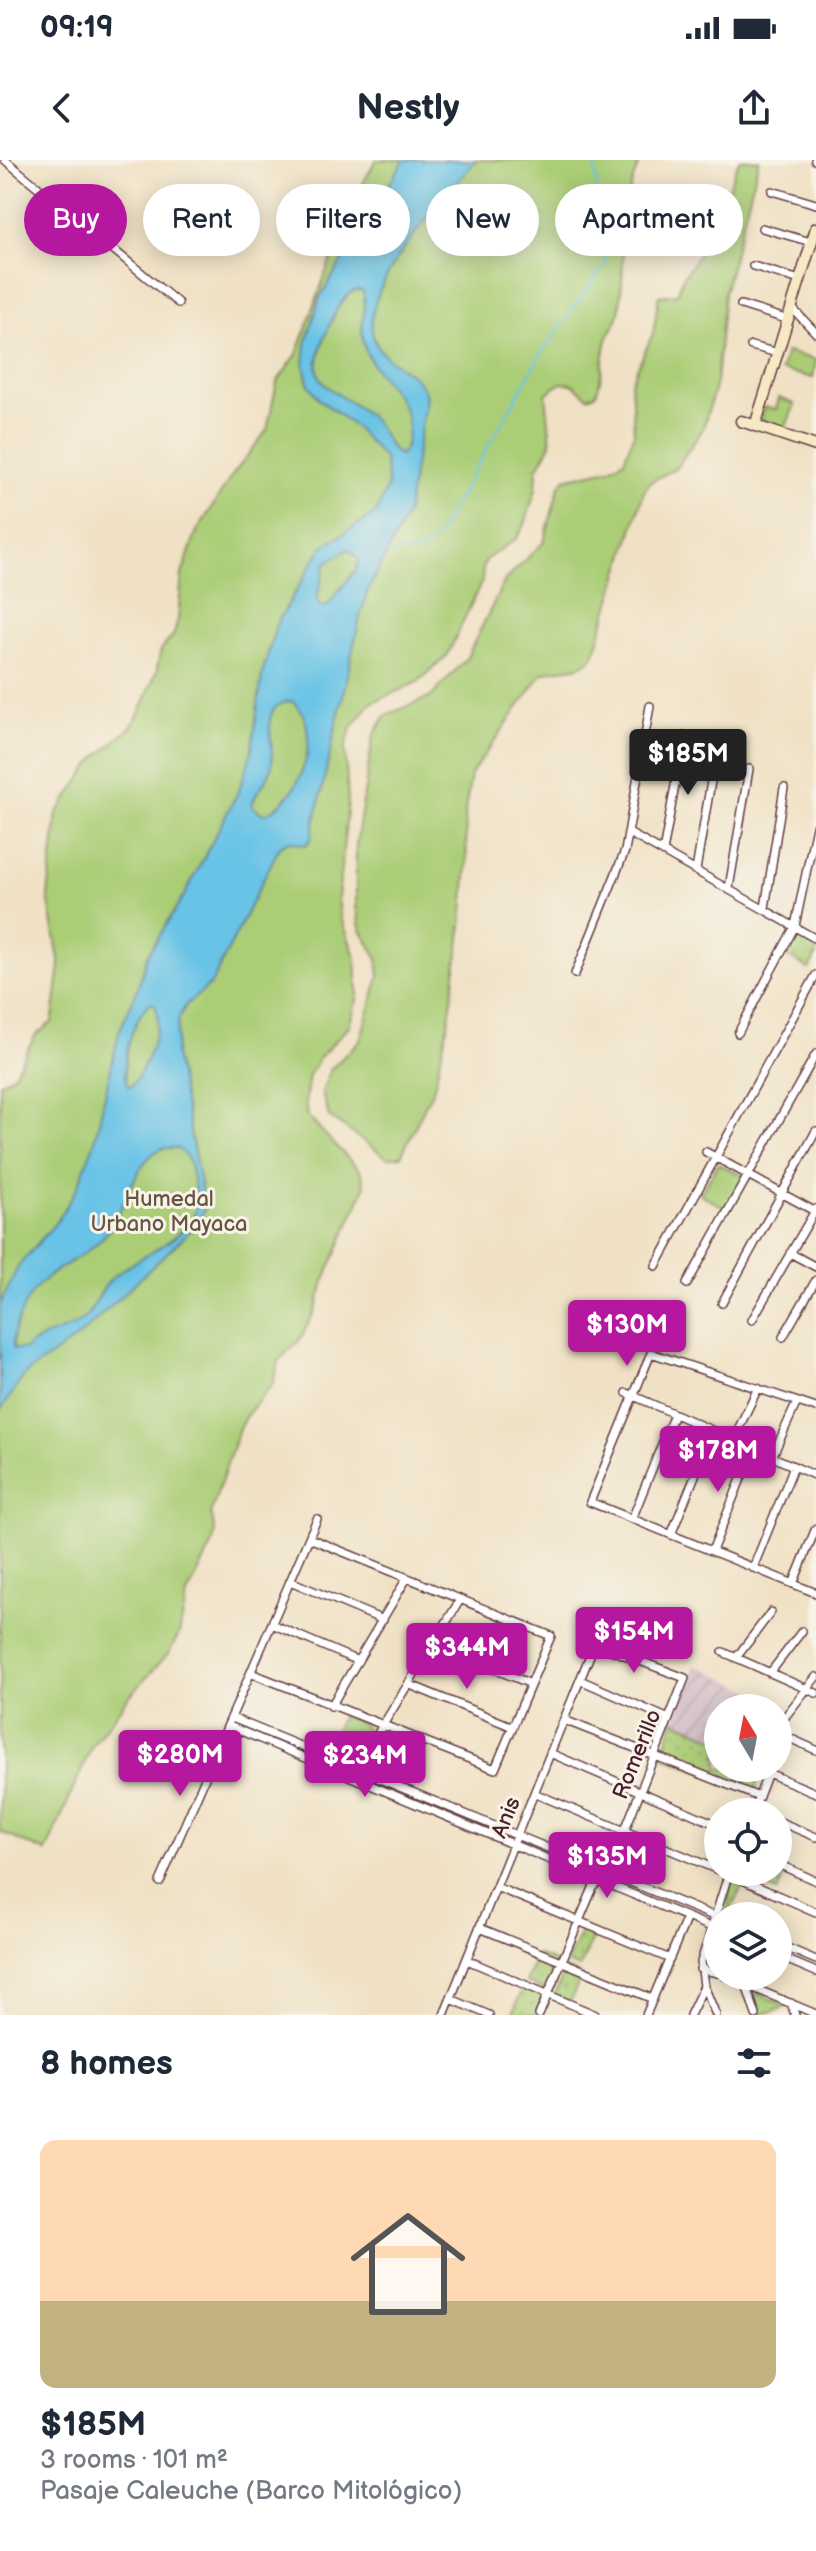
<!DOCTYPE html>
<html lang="en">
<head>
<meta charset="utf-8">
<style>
  body { margin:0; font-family:"Balsamiq Sans",sans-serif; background:#f2f2f3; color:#1f2937; height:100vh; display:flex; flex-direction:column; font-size:30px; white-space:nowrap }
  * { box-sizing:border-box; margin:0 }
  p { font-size:26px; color:#747a83 }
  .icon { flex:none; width:44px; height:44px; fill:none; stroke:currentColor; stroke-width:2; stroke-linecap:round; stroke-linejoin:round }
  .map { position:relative; height:1855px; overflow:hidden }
  .drawer { display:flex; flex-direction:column; background:#fff; flex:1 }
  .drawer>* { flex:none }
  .hud { position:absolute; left:24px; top:24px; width:768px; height:72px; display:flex; gap:16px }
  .needle { width:52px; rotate:350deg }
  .tools { position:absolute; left:704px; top:1534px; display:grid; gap:16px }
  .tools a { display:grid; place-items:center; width:88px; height:88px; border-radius:50%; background:#fff; box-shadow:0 4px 20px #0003; font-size:40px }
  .price { position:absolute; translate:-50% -68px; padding:0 18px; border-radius:8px; background:#b5179e; color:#fff; font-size:26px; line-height:52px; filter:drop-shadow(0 2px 4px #0008) }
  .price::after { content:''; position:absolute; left:50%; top:48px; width:24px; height:18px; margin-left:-12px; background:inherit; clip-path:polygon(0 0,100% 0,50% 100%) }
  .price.active { background:#222; color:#fff }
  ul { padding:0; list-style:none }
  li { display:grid; align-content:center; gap:16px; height:424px; padding:0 40px }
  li+li { border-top:2px solid #e0e1e3 }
  li span { display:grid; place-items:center; height:248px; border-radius:16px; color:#555 }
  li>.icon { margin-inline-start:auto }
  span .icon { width:144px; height:144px; fill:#fffc; stroke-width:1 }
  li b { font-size:34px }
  h2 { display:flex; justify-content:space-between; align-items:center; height:96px; padding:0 40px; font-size:34px }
  .chip { padding:0 28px; border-radius:36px; background:#fff; box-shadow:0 4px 20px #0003; font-size:28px; line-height:72px }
  .chip.active { background:#b5179e; color:#fff }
  .status { display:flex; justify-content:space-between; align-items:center; height:56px; padding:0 40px; background:#fff; direction:ltr }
  .status svg { height:22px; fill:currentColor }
  header { display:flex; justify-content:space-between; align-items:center; height:104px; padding:0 40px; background:#fff; font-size:36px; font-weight:600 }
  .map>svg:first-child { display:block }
  .industrial { fill:url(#industrial-furrows) }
  .grass { fill:url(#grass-dots); stroke:#7a7650; stroke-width:2 }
  .park { fill:#aacd76; stroke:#7a7650; stroke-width:2 }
  .water { fill:#68c3e6; stroke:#597188; stroke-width:2; fill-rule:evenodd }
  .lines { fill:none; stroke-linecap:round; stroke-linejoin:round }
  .stream { stroke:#68c3e6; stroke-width:2 }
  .street-casing { stroke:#633c42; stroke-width:10 }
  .secondary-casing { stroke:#633c42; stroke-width:13 }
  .street { stroke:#fff; stroke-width:7 }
  .secondary { stroke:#f6e9c3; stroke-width:10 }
  .labels { text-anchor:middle; stroke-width:6; stroke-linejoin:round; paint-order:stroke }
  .park-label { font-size:22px; fill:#675342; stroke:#f7f3e8 }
  .street-label { font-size:22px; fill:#4a1f2b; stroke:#f7f3e8 }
</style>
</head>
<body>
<div class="status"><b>09:19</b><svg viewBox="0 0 49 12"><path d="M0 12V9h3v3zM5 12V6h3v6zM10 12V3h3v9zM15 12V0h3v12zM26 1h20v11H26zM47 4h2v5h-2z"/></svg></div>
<header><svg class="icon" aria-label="back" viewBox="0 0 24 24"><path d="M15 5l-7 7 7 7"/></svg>Nestly<svg class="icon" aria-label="share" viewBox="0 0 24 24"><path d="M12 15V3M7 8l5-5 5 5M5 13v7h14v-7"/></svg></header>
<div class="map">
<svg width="816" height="1855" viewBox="0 0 816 1855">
  <defs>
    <pattern id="industrial-furrows" width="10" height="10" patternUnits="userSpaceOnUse" patternTransform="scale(2)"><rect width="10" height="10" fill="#d2bdc6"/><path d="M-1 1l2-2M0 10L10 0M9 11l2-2" fill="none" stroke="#b6a2aa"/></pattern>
    <pattern id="grass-dots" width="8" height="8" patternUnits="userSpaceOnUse" patternTransform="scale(2)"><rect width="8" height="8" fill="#aacd76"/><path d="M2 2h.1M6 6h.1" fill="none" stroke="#94b066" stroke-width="1.8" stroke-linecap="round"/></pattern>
  </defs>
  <rect width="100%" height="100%" fill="#f7f3e8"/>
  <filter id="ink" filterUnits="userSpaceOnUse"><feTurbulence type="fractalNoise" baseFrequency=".0125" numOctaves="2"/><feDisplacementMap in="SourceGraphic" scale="16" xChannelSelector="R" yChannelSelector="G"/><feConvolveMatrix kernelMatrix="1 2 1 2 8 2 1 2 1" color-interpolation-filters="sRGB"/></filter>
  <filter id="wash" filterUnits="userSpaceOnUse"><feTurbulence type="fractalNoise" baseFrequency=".006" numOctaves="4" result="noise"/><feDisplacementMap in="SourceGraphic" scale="32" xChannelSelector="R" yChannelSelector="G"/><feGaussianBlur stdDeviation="1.8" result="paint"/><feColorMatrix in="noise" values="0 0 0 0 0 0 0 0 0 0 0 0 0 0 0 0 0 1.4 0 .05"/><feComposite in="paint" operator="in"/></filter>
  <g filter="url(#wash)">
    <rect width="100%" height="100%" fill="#f0e1c4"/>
    <!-- industrial -->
    <path class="industrial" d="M695,1505L703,1508L786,1548L778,1556V1548H718V1580L674,1560Z"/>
    <!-- grass -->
    <path class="grass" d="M797,775L816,786V796L809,809L785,795Z
      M674,1560L718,1580V1608H763L754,1632L662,1596Z
      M778,1708L786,1711L777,1732L734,1714L778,1712Z
      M732,1719L743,1724L728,1756L726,1753Z
      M582,1769L594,1774L580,1808L567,1803Z
      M537,1795L557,1803L546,1831L526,1822Z
      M566,1809L581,1815L570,1843L554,1836Z
      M523,1828L543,1836L535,1855H512Z"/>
    <!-- park -->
    <path class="park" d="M376,0H641C617,46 627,101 619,152C618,163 610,170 607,180C602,198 604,213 596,234L588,237L572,224L561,223L546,234L551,284L537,309L536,329L525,364L516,379L488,398L483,406L482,421L447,496L418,522L371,543L351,569L345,588L348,642L338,738L340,755L356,799L358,836L349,866L320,897L309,915L305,941L307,956L361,1012L365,1027L325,1119L316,1149L299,1181L280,1199L272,1225L245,1257L238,1271L211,1352L215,1372L212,1386L187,1435L179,1474L169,1493L126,1540L92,1586L46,1692L0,1672V923L14,914L35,876L52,862L54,851L60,805L48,736L57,653L94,600L131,567L141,550L156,513L161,490L174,474L178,459L182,414L196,373L231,317L267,270L277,222L297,194L348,51Z
      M739,0H759L724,133L716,223L703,269L676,308L650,322L644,331L594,495C580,514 561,504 542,514L471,614L465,651L467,704L462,764L449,859L434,927L401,996L388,998L329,957L322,933L330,910L360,880L379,817L378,799L360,768L356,746V685L373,577L386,555L431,537L466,499L505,420L544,382L559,327L565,319L609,309L624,300L634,273L631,222L653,174L659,136L677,134L683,117L698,95L699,76L721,46Z
      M786,192L816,200L813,218L781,210Z
      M779,238L795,244L784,271L761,260L764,247L776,249Z
      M718,1004L746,1017L727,1049L700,1034Z
      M342,1555L362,1563L366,1571L349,1598L344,1599L326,1591Z
      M750,1830L788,1846L760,1855Z"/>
    <!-- water -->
    <path class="water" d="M404,0H476C446,38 353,130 375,181C386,208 420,208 426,237L407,353L368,430L361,453L311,679L306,685L289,681L280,686L211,824L186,845L179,858L175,895L205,1049L192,1069L77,1178L26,1213L0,1251V1144L19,1105L58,1060L77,1028L94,984L119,872L137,831L147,796L186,732L239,630L251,595L262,515L276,465L322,387L376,353L388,325L384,298L355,267L319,239L308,223L304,205L306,184L320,137ZM357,130L363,131C368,148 358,168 364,186C375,222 415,236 407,279C406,286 406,290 400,295C387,289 382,267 370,257C324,219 301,230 331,162C336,150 344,134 357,130ZM349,389L359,399L356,410L330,442L325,447L319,445L317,438L326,403ZM292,541C327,569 300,644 263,654L252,646C254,632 266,624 270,612C280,587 252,545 292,541ZM152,842C169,853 143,918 129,927C117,912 134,851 152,842ZM164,988H177C189,996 191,1005 193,1019C195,1030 199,1044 194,1055C179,1084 135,1097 112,1118C98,1131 95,1152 79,1162C61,1174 42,1173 25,1189H14C11,1178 15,1170 18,1160C39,1105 71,1111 104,1076C127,1051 133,998 164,988Z"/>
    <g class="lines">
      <!-- stream -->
      <path class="stream" d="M388,392L418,393L434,381L544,189L606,103L594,0"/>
    </g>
  </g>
  <g filter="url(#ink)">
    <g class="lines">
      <!-- street casing -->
      <g class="street-casing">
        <path id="street" d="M5,0L178,143
          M815,0L816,1
          M772,31L816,44
          M762,68L811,82
          M753,106L800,120
          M741,145L789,160
          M792,148L816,173
          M751,186L778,193
          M629,673L816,779
          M663,692L684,576
          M696,710L716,592
          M729,728L749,609
          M765,748L784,628
          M575,814L625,691L650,546
          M738,873L795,766L816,666
          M706,992L816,1052
          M790,1093L816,1107
          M656,1106L816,815
          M687,1124L816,894
          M722,1143L816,971
          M752,1160L816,1049
          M783,1177L816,1120
          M627,1233L816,1316
          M816,1248L651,1193L590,1342L816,1433
          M733,1280L758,1228
          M772,1297L797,1242
          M632,1359L674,1254
          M671,1375L713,1271
          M712,1391L753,1289
          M753,1408L794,1306
          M290,1421L383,1460
          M793,1424L816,1368
          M272,1464L358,1501
          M433,1484L531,1524
          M723,1492L816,1533
          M736,1498L771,1452
          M251,1513L495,1609L551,1476L309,1378
          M770,1513L802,1471
          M580,1520L669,1559
          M408,1524L513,1567
          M331,1546L407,1418
          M232,1558L718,1758
          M564,1560L759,1637
          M229,1566L718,1770
          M778,1566L816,1517
          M778,1573L816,1590
          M550,1593L718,1665
          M354,1612L460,1440
          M768,1613L816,1633
          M534,1633L718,1710
          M753,1652L769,1610
          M778,1661L816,1677
          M778,1704L816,1721
          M724,1712L816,1752
          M160,1722L317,1359
          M496,1727L670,1799
          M480,1768L653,1839
          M778,1784L816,1800
          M778,1796L816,1812
          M467,1800L596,1855
          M700,1809L718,1813
          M725,1816L816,1854
          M746,1825L756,1855
          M451,1839L489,1855
          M791,1843L795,1855
          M444,1855L599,1473
          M539,1855L593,1728L608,1713L685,1518L595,1484
          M646,1855L687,1757
          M690,1855L704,1826
          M716,1855L704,1826L701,1802L729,1712"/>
      </g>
      <!-- secondary casing -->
      <g class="secondary-casing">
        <path id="secondary" d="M741,261L816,286
          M755,266L816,68"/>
      </g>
      <!-- street -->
      <use href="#street" class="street"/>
      <!-- secondary -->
      <use href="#secondary" class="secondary"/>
    </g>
  </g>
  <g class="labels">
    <!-- park labels -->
    <g class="park-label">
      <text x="169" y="1046">Humedal<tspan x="169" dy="25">Urbano Mayaca</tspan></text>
    </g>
    <!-- street labels -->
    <g class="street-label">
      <text transform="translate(636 1594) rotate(-68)" y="8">Romerillo</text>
      <text transform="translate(505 1657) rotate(-68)" y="8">Anis</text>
    </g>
  </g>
</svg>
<div class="tools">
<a><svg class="needle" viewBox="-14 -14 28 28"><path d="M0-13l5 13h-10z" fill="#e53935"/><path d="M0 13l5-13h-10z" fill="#747a83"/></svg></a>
<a><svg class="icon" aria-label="locate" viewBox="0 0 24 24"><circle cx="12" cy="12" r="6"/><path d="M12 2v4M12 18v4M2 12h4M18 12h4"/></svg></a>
<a><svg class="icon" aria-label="layers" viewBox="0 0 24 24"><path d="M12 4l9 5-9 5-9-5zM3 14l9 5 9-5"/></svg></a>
</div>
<b class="price active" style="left:688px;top:637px">$185M</b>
<b class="price" style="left:627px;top:1208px">$130M</b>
<b class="price" style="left:718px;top:1334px">$178M</b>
<b class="price" style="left:634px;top:1515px">$154M</b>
<b class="price" style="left:467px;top:1531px">$344M</b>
<b class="price" style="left:180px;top:1638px">$280M</b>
<b class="price" style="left:365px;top:1639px">$234M</b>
<b class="price" style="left:607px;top:1740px">$135M</b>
<div class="hud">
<a class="chip active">Buy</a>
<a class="chip">Rent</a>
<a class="chip">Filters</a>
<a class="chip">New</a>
<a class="chip">Apartment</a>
</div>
</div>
<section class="drawer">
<h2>8 homes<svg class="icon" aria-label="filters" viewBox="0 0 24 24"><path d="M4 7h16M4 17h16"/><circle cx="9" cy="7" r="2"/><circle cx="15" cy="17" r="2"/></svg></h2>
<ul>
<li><span style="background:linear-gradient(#ffd9b3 65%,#c2b280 0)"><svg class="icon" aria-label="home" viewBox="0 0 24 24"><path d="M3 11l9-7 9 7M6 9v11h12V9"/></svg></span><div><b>$185M</b><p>3 rooms · 101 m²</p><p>Pasaje Caleuche (Barco Mitológico)</p></div></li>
</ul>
</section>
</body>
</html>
